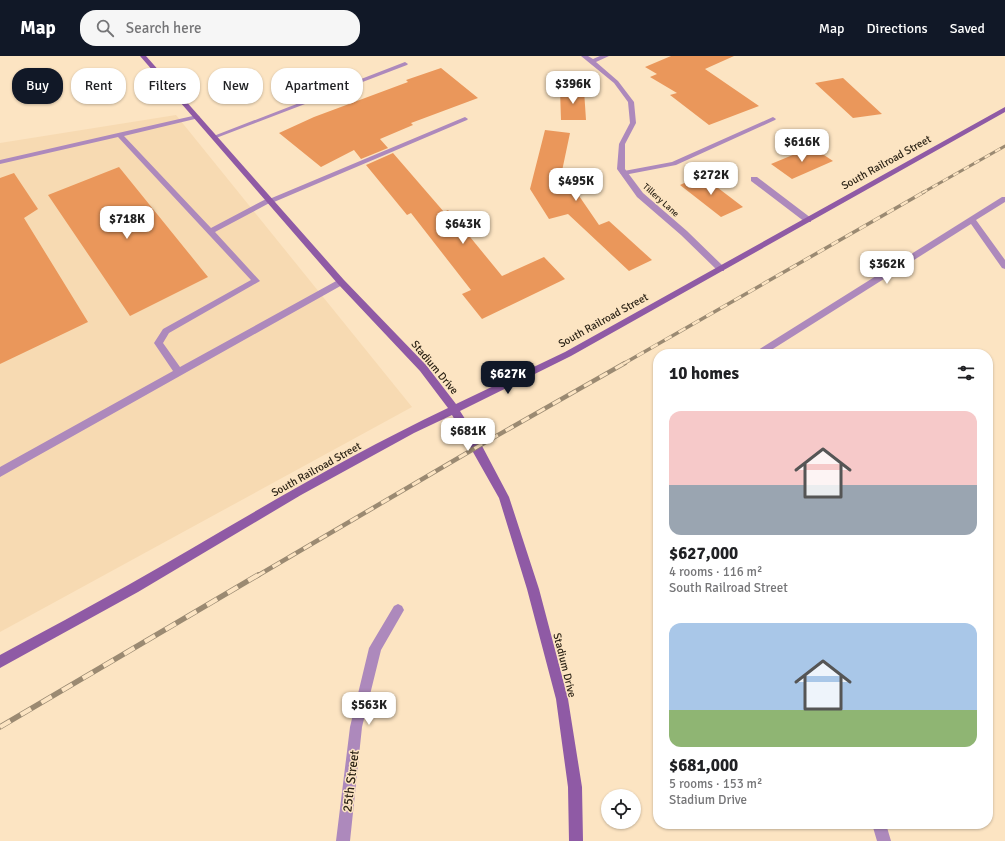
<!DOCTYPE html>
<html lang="en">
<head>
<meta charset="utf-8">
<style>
  body { margin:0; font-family:Signika,sans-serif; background:#f6f6f6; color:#202124; height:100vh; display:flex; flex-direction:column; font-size:15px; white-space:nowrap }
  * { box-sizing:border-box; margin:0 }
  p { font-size:13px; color:#757577 }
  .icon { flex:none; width:22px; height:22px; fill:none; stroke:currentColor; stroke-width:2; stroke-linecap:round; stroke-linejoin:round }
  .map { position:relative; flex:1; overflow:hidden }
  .sheet { position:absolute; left:653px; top:293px; width:340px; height:480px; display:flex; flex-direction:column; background:#fff; border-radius:16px; box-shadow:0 1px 3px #0004 }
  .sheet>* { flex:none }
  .banner { position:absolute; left:12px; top:12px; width:380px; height:36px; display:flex; gap:8px }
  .fabs { position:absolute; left:601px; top:733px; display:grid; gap:8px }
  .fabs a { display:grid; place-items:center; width:40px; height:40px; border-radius:50%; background:#fff; box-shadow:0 1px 3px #0004; font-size:20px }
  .price { position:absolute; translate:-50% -34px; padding:0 9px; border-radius:8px; background:#fff; color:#222; font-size:13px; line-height:26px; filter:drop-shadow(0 1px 2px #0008) }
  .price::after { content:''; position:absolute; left:50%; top:24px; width:12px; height:9px; margin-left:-6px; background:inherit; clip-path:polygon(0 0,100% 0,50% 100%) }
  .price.active { background:#111827; color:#fff }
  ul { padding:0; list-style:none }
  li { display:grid; align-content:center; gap:8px; height:212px; padding:0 16px }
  li span { display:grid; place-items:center; height:124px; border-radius:12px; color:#555 }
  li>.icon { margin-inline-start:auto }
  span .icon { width:72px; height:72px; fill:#fffc; stroke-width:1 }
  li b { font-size:17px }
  h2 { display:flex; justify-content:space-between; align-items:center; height:48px; padding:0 16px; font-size:17px }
  .chip { padding:0 14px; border-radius:16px; background:#fff; box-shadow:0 1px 3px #0004; font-size:14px; line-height:36px }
  .chip.active { background:#111827; color:#fff }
  header { display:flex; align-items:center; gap:24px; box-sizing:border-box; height:56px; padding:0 20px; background:#111827; color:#fff }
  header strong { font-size:19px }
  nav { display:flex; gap:22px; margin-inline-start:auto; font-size:14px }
  .search { width:280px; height:36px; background:#f6f6f6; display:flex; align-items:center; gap:10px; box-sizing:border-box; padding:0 14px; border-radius:16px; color:#757577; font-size:15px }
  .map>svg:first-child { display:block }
  .built { fill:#f7dab2 }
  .building { fill:#ea975b }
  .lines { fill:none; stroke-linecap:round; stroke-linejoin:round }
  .lane { fill:#ad89bc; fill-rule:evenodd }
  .street { fill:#ad89bc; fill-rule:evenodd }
  .secondary { fill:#8f5aa5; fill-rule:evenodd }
  .rail-far3-casing { stroke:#9b8a72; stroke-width:3 }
  .rail-far2-casing { stroke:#9b8a72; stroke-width:3.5 }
  .rail-far1-casing { stroke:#9b8a72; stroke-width:4.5 }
  .rail-casing { stroke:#9b8a72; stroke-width:5.5 }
  .rail-far3 { stroke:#fce4c2; stroke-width:2; stroke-dasharray:6; stroke-linecap:butt }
  .rail-far2 { stroke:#fce4c2; stroke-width:2.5; stroke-dasharray:8; stroke-linecap:butt }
  .rail-far1 { stroke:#fce4c2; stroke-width:3; stroke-dasharray:9; stroke-linecap:butt }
  .rail { stroke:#fce4c2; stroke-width:4; stroke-dasharray:12; stroke-linecap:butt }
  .labels { text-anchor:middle; stroke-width:3; stroke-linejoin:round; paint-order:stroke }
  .far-street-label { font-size:9px; fill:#2d2417; stroke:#fce4c2 }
  .street-label { font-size:11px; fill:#2d2417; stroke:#fce4c2 }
  .near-street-label { font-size:13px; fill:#2d2417; stroke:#fce4c2 }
</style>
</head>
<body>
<header>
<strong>Map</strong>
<div class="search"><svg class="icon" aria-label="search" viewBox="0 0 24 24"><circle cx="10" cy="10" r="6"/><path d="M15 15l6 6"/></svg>Search here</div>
<nav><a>Map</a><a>Directions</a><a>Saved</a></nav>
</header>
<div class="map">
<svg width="1005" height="785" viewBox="0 0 1005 785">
  <rect width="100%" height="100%" fill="#fce4c2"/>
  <!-- built -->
  <path class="built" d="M176,59L412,351L0,576V87Z"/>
  <!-- building -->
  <path class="building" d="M671,0H734L705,13L759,50L709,69L670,39L677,37L650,21L657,18L645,11Z
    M441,12L478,42L411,67L413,69L380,83L388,92L361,103L354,94L321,111L279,77L314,61L408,26L406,24Z
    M843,22L882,58L853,62L815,27Z
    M560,33L584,34L586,64H561Z
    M545,74L570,77L562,115L599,169L609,165L652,204L629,215L568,158L549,163L530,133Z
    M812,91L833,105L792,123L771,108Z
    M393,97L444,156L448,154L502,220L544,201L565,223L482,263L462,238L471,234L411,157L407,159L366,109Z
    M119,111L208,221L130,260L48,139Z
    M14,117L38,153L24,162L88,266L0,308V122Z
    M701,119L743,151L721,161L680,129Z"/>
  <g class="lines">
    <!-- lane -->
    <path class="lane" d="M197,59L200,61L199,62L124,80L211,172L268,142H274L275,144L215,176L260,225L169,277L163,287L180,311L338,224L341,223L345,226L344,228L0,421V411L173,315L154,287L163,273L251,224L118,81L0,108V104Z
      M773,61L776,63L775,64L676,109L624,119L620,117L624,115L672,106Z"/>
    <!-- street -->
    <path class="street" d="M581,0H588L593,3L600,0H609L596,6L618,25L634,46L636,67L625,88V113L643,137L687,175L724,211V215H718L681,179L637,141L617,113L619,88L630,67L628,46L614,27Z
      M405,6L408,8L407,9L216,82L211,81Z
      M465,61L468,63L467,64L274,146H268L267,144Z
      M751,121H757L811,162V166H805L751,125Z
      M1002,141H1005V146L976,164L1005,204V213L1002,212L971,168L765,298H753L755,296Z
      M398,548L402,550L404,554L381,594L362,671L350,785H336L350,671L369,592L394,550Z
      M872,768H886L891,785H877Z"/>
    <!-- secondary -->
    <path class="secondary" d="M140,0H146L344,224L426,309L456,348L565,296L1005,51V56L571,300L460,355L481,388L509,441L539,533L568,643L582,731L583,785H569L568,731L556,643L527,533L499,442L452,359L414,377L301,439L138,536L0,612V599C43,576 87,552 130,528C235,468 338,404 448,352L420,315L338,228Z"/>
    <!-- rail-far3 casing -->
    <g class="rail-far3-casing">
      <path id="rail-far3" d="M922,137L1005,90"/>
    </g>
    <!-- rail-far2 casing -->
    <g class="rail-far2-casing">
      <path id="rail-far2" d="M623,308L924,136"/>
    </g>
    <!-- rail-far1 casing -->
    <g class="rail-far1-casing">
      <path id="rail-far1" d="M257,520L477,391L625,307"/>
    </g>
    <!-- rail casing -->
    <g class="rail-casing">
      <path id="rail" d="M0,671L258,519"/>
    </g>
    <!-- rail-far3 -->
    <use href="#rail-far3" class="rail-far3"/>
    <!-- rail-far2 -->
    <use href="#rail-far2" class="rail-far2"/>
    <!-- rail-far1 -->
    <use href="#rail-far1" class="rail-far1"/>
    <!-- rail -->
    <use href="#rail" class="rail"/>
  </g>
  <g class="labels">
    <!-- far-street labels -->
    <g class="far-street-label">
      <text transform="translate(661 144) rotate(42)" y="3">Tillery Lane</text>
    </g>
    <!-- street labels -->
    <g class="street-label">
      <text transform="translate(886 106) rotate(-29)" y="4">South Railroad Street</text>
      <text transform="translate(603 264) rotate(-29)" y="4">South Railroad Street</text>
      <text transform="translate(435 311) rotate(50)" y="4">Stadium Drive</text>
      <text transform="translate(316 413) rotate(-29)" y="4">South Railroad Street</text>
      <text transform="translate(565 609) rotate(76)" y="4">Stadium Drive</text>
    </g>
    <!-- near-street labels -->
    <g class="near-street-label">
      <text transform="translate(350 725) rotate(-83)" y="5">25th Street</text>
    </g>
  </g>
</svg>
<div class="fabs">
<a><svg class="icon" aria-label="locate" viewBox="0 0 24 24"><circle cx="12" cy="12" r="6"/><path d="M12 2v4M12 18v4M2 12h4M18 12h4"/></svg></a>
</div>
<b class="price" style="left:573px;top:49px">$396K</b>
<b class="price" style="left:802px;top:107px">$616K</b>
<b class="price" style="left:711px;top:140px">$272K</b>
<b class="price" style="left:576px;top:146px">$495K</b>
<b class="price" style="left:127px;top:184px">$718K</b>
<b class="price" style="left:463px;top:189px">$643K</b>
<b class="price" style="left:887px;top:229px">$362K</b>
<b class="price active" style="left:508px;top:339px">$627K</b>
<b class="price" style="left:468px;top:396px">$681K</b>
<b class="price" style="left:369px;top:670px">$563K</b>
<div class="banner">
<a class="chip active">Buy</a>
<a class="chip">Rent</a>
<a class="chip">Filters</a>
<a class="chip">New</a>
<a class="chip">Apartment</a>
</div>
<section class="sheet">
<h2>10 homes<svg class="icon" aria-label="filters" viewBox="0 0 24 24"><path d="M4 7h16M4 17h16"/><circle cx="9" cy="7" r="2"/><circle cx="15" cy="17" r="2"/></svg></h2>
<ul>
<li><span style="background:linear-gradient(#f6c9c9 60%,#9aa5b1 0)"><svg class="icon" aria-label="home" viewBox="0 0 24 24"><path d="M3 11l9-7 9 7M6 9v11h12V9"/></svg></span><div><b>$627,000</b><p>4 rooms · 116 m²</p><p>South Railroad Street</p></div></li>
<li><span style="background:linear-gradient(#a9c7e8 70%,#8fb573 0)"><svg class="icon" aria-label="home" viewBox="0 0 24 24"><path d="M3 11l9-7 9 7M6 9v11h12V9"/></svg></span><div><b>$681,000</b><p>5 rooms · 153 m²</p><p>Stadium Drive</p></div></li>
</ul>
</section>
</div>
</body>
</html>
